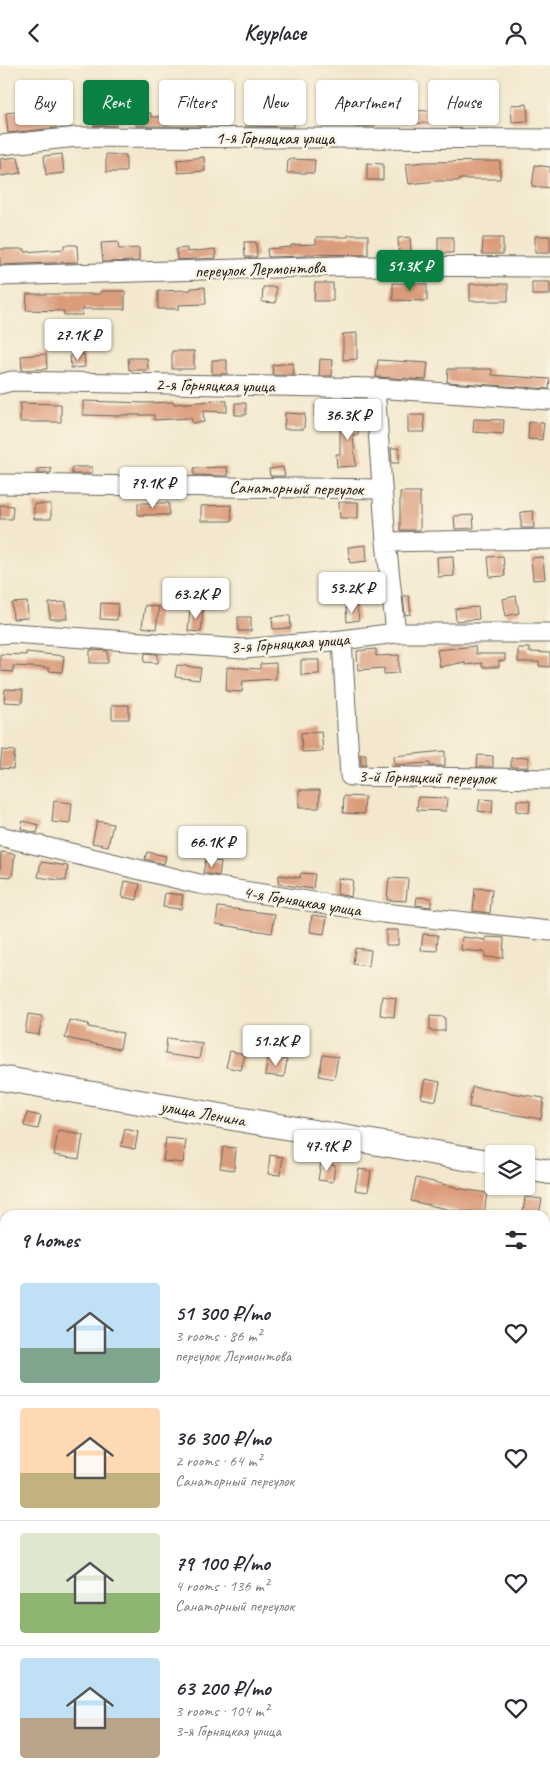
<!DOCTYPE html>
<html lang="en">
<head>
<meta charset="utf-8">
<style>
  body { margin:0; font-family:Caveat,sans-serif; background:#f2f2f3; color:#2b2b33; height:100vh; display:flex; flex-direction:column; font-size:19px; white-space:nowrap }
  * { box-sizing:border-box; margin:0 }
  p { font-size:16px; color:#7c7c81 }
  .icon { flex:none; width:28px; height:28px; fill:none; stroke:currentColor; stroke-width:2; stroke-linecap:round; stroke-linejoin:round }
  .map { position:relative; flex:1; overflow:hidden }
  .drawer { position:absolute; left:0px; top:1145px; width:550px; height:570px; display:flex; flex-direction:column; background:#fff; border-radius:15px 15px 0 0; box-shadow:0 1px 4px #0004 }
  .drawer>* { flex:none }
  .top-card { position:absolute; left:15px; top:15px; width:520px; height:45px; display:flex; gap:10px }
  .fabs { position:absolute; left:485px; top:1080px; display:grid; gap:10px }
  .fabs a { display:grid; place-items:center; width:50px; height:50px; border-radius:5px; background:#fff; box-shadow:0 1px 4px #0004; font-size:25px }
  .price { position:absolute; translate:-50% -42px; padding:0 11px; border-radius:5px; background:#fff; color:#222; font-size:16px; line-height:32px; filter:drop-shadow(0 1px 2px #0008) }
  .price::after { content:''; position:absolute; left:50%; top:30px; width:15px; height:11px; margin-left:-8px; background:inherit; clip-path:polygon(0 0,100% 0,50% 100%) }
  .price.active { background:#0b8043; color:#fff }
  ul { padding:0; list-style:none }
  li { display:flex; align-items:center; gap:15px; height:125px; padding:0 20px }
  li+li { border-top:1px solid #e1e1e2 }
  li span { display:grid; place-items:center; flex:none; width:140px; height:100px; border-radius:5px; color:#555 }
  li>.icon { margin-inline-start:auto }
  span .icon { width:60px; height:60px; fill:#fffc; stroke-width:1 }
  li b { font-size:21px }
  h2 { display:flex; justify-content:space-between; align-items:center; height:60px; padding:0 20px; font-size:21px }
  .pill { padding:0 18px; border-radius:5px; background:#fff; box-shadow:0 1px 4px #0004; font-size:18px; line-height:45px }
  .pill.active { background:#0b8043; color:#fff }
  header { display:flex; justify-content:space-between; align-items:center; height:65px; padding:0 20px; background:#fff; font-size:22px; font-weight:600 }
  .map>svg:first-child { display:block }
  .green { fill:#90de9c; stroke:#567d5c }
  .forest { fill:#74bd84; stroke:#486c50 }
  .building { fill:#db9c7b }
  .lines { fill:none; stroke-linecap:round; stroke-linejoin:round }
  .minor-casing { stroke:#67635a; stroke-width:21 }
  .major-casing { stroke:#67635a; stroke-width:26 }
  .minor { stroke:#fff; stroke-width:19 }
  .major { stroke:#fff; stroke-width:24 }
  .labels { text-anchor:middle; stroke-width:5; stroke-linejoin:round; paint-order:stroke }
  .street-label { font-size:18px; fill:#1c1c1c; stroke:#fcf5e5 }
</style>
</head>
<body>
<header><svg class="icon" aria-label="back" viewBox="0 0 24 24"><path d="M15 5l-7 7 7 7"/></svg>Keyplace<svg class="icon" aria-label="person" viewBox="0 0 24 24"><circle cx="12" cy="8" r="4"/><path d="M4 21q1-7 8-7t8 7"/></svg></header>
<div class="map">
<svg width="550" height="1715" viewBox="0 0 550 1715">
  <rect width="100%" height="100%" fill="#fcf5e5"/>
  <filter id="ink" filterUnits="userSpaceOnUse"><feTurbulence type="fractalNoise" baseFrequency=".02" numOctaves="2"/><feDisplacementMap in="SourceGraphic" scale="10" xChannelSelector="R" yChannelSelector="G"/><feConvolveMatrix kernelMatrix="1 2 1 2 8 2 1 2 1" color-interpolation-filters="sRGB"/></filter>
  <filter id="wash" filterUnits="userSpaceOnUse"><feTurbulence type="fractalNoise" baseFrequency=".0096" numOctaves="4" result="noise"/><feDisplacementMap in="SourceGraphic" scale="20" xChannelSelector="R" yChannelSelector="G"/><feGaussianBlur stdDeviation="1.12" result="paint"/><feColorMatrix in="noise" values="0 0 0 0 0 0 0 0 0 0 0 0 0 0 0 0 0 1.4 0 .05"/><feComposite in="paint" operator="in"/></filter>
  <g filter="url(#wash)">
    <rect width="100%" height="100%" fill="#f3e8ce"/>
    <!-- green -->
    <path class="green" d="M0,1294L5,1295V1710H19L18,1715H0Z"/>
    <!-- forest -->
    <path class="forest" d="M545,1417L550,1418V1715H33L34,1710H545Z"/>
    <g id="blocks">
      <!-- building -->
      <path class="building" d="M430,38L471,39L472,56L446,58H402V45L430,46Z
        M527,39L528,56L512,57L511,40Z
        M22,46V49H56V63L8,68L6,48Z
        M136,48H151V52L177,51V53L204,51L205,61H136Z
        M374,48L375,61L356,62V49Z
        M115,49L116,61H94L93,50Z
        M246,50L262,51V53H294V62L245,61Z
        M62,89L64,108L46,110L44,91Z
        M106,89L126,90V107H106Z
        M18,92L21,108L1,111L0,94Z
        M204,92L205,106L178,108L177,95Z
        M288,94L315,95L314,108H287Z
        M500,96V114H459V116H437L409,119L406,99L425,97Z
        M367,98L383,99V115H367Z
        M535,100L550,102V123L532,121Z
        M348,170H368V190L307,189V191L268,192L267,184L291,182V180L316,179V172H348Z
        M535,171H550V188H535Z
        M410,172L411,190H399L398,173Z
        M438,172H453V188H438Z
        M483,173H503V189H482Z
        M118,177L119,184L139,183V196L103,197L101,178Z
        M244,177H256L257,192H245Z
        M64,180H77L78,197L0,200V184H25V187L64,184Z
        M187,183V187L215,184L216,193L177,195L176,184Z
        M532,217H550V230H532Z
        M315,218H333V236H314Z
        M393,218L427,219V236L393,235Z
        M470,219H508V236H470Z
        M205,222L206,239L179,240V244H158V226L191,225V223Z
        M263,222H276V238L262,237Z
        M101,226H125V244H82V250H64V246L26,245L27,229H100Z
        M357,268V294L343,295V269Z
        M172,286H194V304H172Z
        M46,289L47,304L22,305L21,291Z
        M84,289L85,302L71,303L70,290Z
        M128,293H147L148,305H129Z
        M320,294L333,295L332,311H319Z
        M212,295H227V309H212Z
        M378,295L428,298L426,315L376,312Z
        M293,298L294,310H273L272,300Z
        M448,304H492V310L550,314L549,324L447,317Z
        M211,335L227,336V347L203,346L204,357L192,358L191,353L154,355V350H122V351L83,350V336L146,338L174,337V339L211,336Z
        M20,338L61,339V357H20Z
        M235,338H246V350H235Z
        M316,340L335,341L334,353L316,352Z
        M285,348L305,349L304,364H284Z
        M340,350H358V370H353L356,401L337,402L336,389H340Z
        M408,350H424L425,367H408Z
        M474,354L504,355L503,369L473,367Z
        M529,357L544,358L542,375L528,374Z
        M391,383H399V398H392Z
        M72,402H92V409H72Z
        M227,402L228,411L194,410V403Z
        M283,402L285,411H270L269,404Z
        M51,403V408H37V404Z
        M167,403V410H155V404Z
        M400,427H420V465H400Z
        M339,437H358V453H340Z
        M138,438H169V450H138Z
        M34,439H51V454H34Z
        M0,440L13,441L12,454H0Z
        M231,440L232,456H201V441Z
        M533,446L534,463H521V447Z
        M473,450L474,463L455,464L454,451Z
        M366,480L367,496L350,498L348,482Z
        M453,491L454,511L438,512L437,492Z
        M503,491L505,511L490,512L488,492Z
        M543,492L545,514L533,515L531,493Z
        M403,531H409L411,549L405,550Z
        M516,531L519,548L506,551L503,534Z
        M27,537L28,553L13,554L12,538Z
        M66,537L67,554H50L49,538Z
        M101,538L118,539L117,555L100,554Z
        M145,540L159,542L156,564L142,562Z
        M357,541L359,555L347,557L346,542Z
        M478,542L479,554L456,556L455,544Z
        M190,543L203,544L201,567L188,566Z
        M290,550L291,563L273,564L272,552Z
        M238,552H251V566H238Z
        M475,581L476,589H505V596H499V602H482V598L465,600V597L440,602L437,585Z
        M518,583H529V587L550,588V602L539,601V597H518Z
        M376,584V591L399,590V608L384,609V603L358,605L357,586Z
        M90,585L108,586V598H90Z
        M26,587L64,591L62,607L49,606V603L13,601V607L0,606V589L26,590Z
        M145,588L158,589V598L144,597Z
        M301,595H319V609L301,610Z
        M276,598V614L243,616L242,627L226,626L227,602L260,604V599Z
        M177,600L201,603L199,615L175,612Z
        M5,624L23,625L22,638L4,637Z
        M112,640H129V654H112Z
        M321,666L323,686L302,687L301,668Z
        M2,685L15,686L13,704L0,703Z
        M445,686V701H430V698L395,700L394,691Z
        M360,689H366V700H361Z
        M478,690L493,691V702H477Z
        M528,692V702H511V693Z
        M299,725H320L319,743H299Z
        M344,731L365,732L364,749L343,748Z
        M418,732L447,733L446,746L417,745Z
        M480,734L493,735L492,748L478,746Z
        M517,735L530,736L529,748L516,746Z
        M54,736L72,738L70,759L52,757Z
        M23,756L39,760L37,768L21,764Z
        M97,756L113,759L108,781L92,778Z
        M1,787L15,789L12,812L0,811Z
        M147,787L166,791L164,799L145,794Z
        M206,794L221,797L219,811L203,808Z
        M41,797L68,801L66,816L38,812Z
        M301,808L315,809L313,824L278,819L279,810L300,813Z
        M338,813L353,815L351,832L337,829Z
        M389,813L408,814L406,836L387,835Z
        M125,816L140,819L137,835L122,832Z
        M475,823L492,824L490,848L473,846Z
        M165,828L183,830L181,844L163,842Z
        M417,832L431,833V842L416,840Z
        M218,842L275,849L272,868L216,859Z
        M312,850L327,852L324,869L310,867Z
        M386,865H398V880H386Z
        M423,869L438,870L437,886L421,885Z
        M462,872L486,875V872L504,873L503,893L485,892V887L461,885Z
        M355,883L371,885L369,901L353,899Z
        M382,931L396,933L394,952L380,950Z
        M28,949L42,951L39,970L25,968Z
        M430,951L445,952V966H430Z
        M69,955L89,959L88,962L123,968L120,984L65,973Z
        M167,973L202,978L199,994L165,989Z
        M230,986L245,989L241,1005L226,1002Z
        M323,990L338,992L334,1014L319,1011Z
        M268,992L287,995L284,1012L265,1010Z
        M425,1014L440,1017L436,1036L421,1033Z
        M472,1022L544,1033L541,1054L469,1042Z
        M27,1048L41,1051L38,1064L24,1061Z
        M125,1064L138,1067L135,1084L121,1081Z
        M58,1066L83,1070L79,1094L54,1090Z
        M166,1073L186,1075L183,1098L163,1096Z
        M223,1082L236,1083L234,1105L220,1103Z
        M270,1090L283,1092L280,1110L268,1109Z
        M321,1097L335,1100L333,1117L318,1115Z
        M359,1104L371,1106L368,1127L355,1125Z
        M416,1113L456,1122V1123L487,1128L484,1149L451,1145L411,1136Z
        M525,1132L542,1134L539,1150L523,1148Z"/>
    </g>
  </g>
  <g filter="url(#ink)">
    <use href="#blocks" fill-opacity="0" stroke="#67635a" stroke-width="1"/>
    <g class="lines">
      <!-- minor casing -->
      <g class="minor-casing">
        <path id="minor" d="M0,80L77,72L550,74
          M0,211L342,201L550,202
          M0,319L12,316L375,323L550,335
          M375,323L386,477L396,568
          M0,419L382,424
          M386,477L550,474
          M0,569L12,568L244,584L342,575L396,568H550
          M342,575L350,711L550,714
          M0,771L199,819L383,848L550,866
          M0,1187L5,1188
          M545,1285L550,1286"/>
      </g>
      <!-- major casing -->
      <g class="major-casing">
        <path id="major" d="M0,1013L494,1098
          M526,1103L550,1107"/>
      </g>
      <!-- minor -->
      <use href="#minor" class="minor"/>
      <!-- major -->
      <use href="#major" class="major"/>
    </g>
  </g>
  <g class="labels">
    <!-- street labels -->
    <g class="street-label">
      <text x="275" y="79">1-я Горняцкая улица</text>
      <text transform="translate(260 204) rotate(-2)" y="6">переулок Лермонтова</text>
      <text transform="translate(215 320) rotate(1)" y="6">2-я Горняцкая улица</text>
      <text transform="translate(296 423) rotate(1)" y="6">Санаторный переулок</text>
      <text transform="translate(290 578) rotate(-4)" y="6">3-я Горняцкая улица</text>
      <text transform="translate(427 712) rotate(1)" y="6">3-й Горняцкий переулок</text>
      <text transform="translate(302 836) rotate(9)" y="6">4-я Горняцкая улица</text>
      <text transform="translate(203 1048) rotate(10)" y="6">улица Ленина</text>
    </g>
  </g>
</svg>
<div class="fabs">
<a><svg class="icon" aria-label="layers" viewBox="0 0 24 24"><path d="M12 4l9 5-9 5-9-5zM3 14l9 5 9-5"/></svg></a>
</div>
<b class="price active" style="left:410px;top:227px">51.3K ₽</b>
<b class="price" style="left:78px;top:296px">27.1K ₽</b>
<b class="price" style="left:348px;top:376px">36.3K ₽</b>
<b class="price" style="left:153px;top:444px">79.1K ₽</b>
<b class="price" style="left:352px;top:549px">53.2K ₽</b>
<b class="price" style="left:196px;top:555px">63.2K ₽</b>
<b class="price" style="left:212px;top:803px">66.1K ₽</b>
<b class="price" style="left:276px;top:1002px">51.2K ₽</b>
<b class="price" style="left:327px;top:1107px">47.9K ₽</b>
<div class="top-card">
<a class="pill">Buy</a>
<a class="pill active">Rent</a>
<a class="pill">Filters</a>
<a class="pill">New</a>
<a class="pill">Apartment</a>
<a class="pill">House</a>
</div>
<section class="drawer">
<h2>9 homes<svg class="icon" aria-label="filters" viewBox="0 0 24 24"><path d="M4 7h16M4 17h16"/><circle cx="9" cy="7" r="2"/><circle cx="15" cy="17" r="2"/></svg></h2>
<ul>
<li><span style="background:linear-gradient(#bfe0f5 65%,#7fa58c 0)"><svg class="icon" aria-label="home" viewBox="0 0 24 24"><path d="M3 11l9-7 9 7M6 9v11h12V9"/></svg></span><div><b>51 300 ₽/mo</b><p>3 rooms · 86 m²</p><p>переулок Лермонтова</p></div><svg class="icon" aria-label="heart" viewBox="0 0 24 24"><path d="M12 20l-8-8c-3-5 5-10 8-4 3-6 11-1 8 4z"/></svg></li>
<li><span style="background:linear-gradient(#ffd9b3 65%,#c2b280 0)"><svg class="icon" aria-label="home" viewBox="0 0 24 24"><path d="M3 11l9-7 9 7M6 9v11h12V9"/></svg></span><div><b>36 300 ₽/mo</b><p>2 rooms · 64 m²</p><p>Санаторный переулок</p></div><svg class="icon" aria-label="heart" viewBox="0 0 24 24"><path d="M12 20l-8-8c-3-5 5-10 8-4 3-6 11-1 8 4z"/></svg></li>
<li><span style="background:linear-gradient(#dfe7d0 60%,#8fb573 0)"><svg class="icon" aria-label="home" viewBox="0 0 24 24"><path d="M3 11l9-7 9 7M6 9v11h12V9"/></svg></span><div><b>79 100 ₽/mo</b><p>4 rooms · 136 m²</p><p>Санаторный переулок</p></div><svg class="icon" aria-label="heart" viewBox="0 0 24 24"><path d="M12 20l-8-8c-3-5 5-10 8-4 3-6 11-1 8 4z"/></svg></li>
<li><span style="background:linear-gradient(#bfe0f5 60%,#b9a48a 0)"><svg class="icon" aria-label="home" viewBox="0 0 24 24"><path d="M3 11l9-7 9 7M6 9v11h12V9"/></svg></span><div><b>63 200 ₽/mo</b><p>3 rooms · 104 m²</p><p>3-я Горняцкая улица</p></div><svg class="icon" aria-label="heart" viewBox="0 0 24 24"><path d="M12 20l-8-8c-3-5 5-10 8-4 3-6 11-1 8 4z"/></svg></li>
</ul>
</section>
</div>
</body>
</html>
